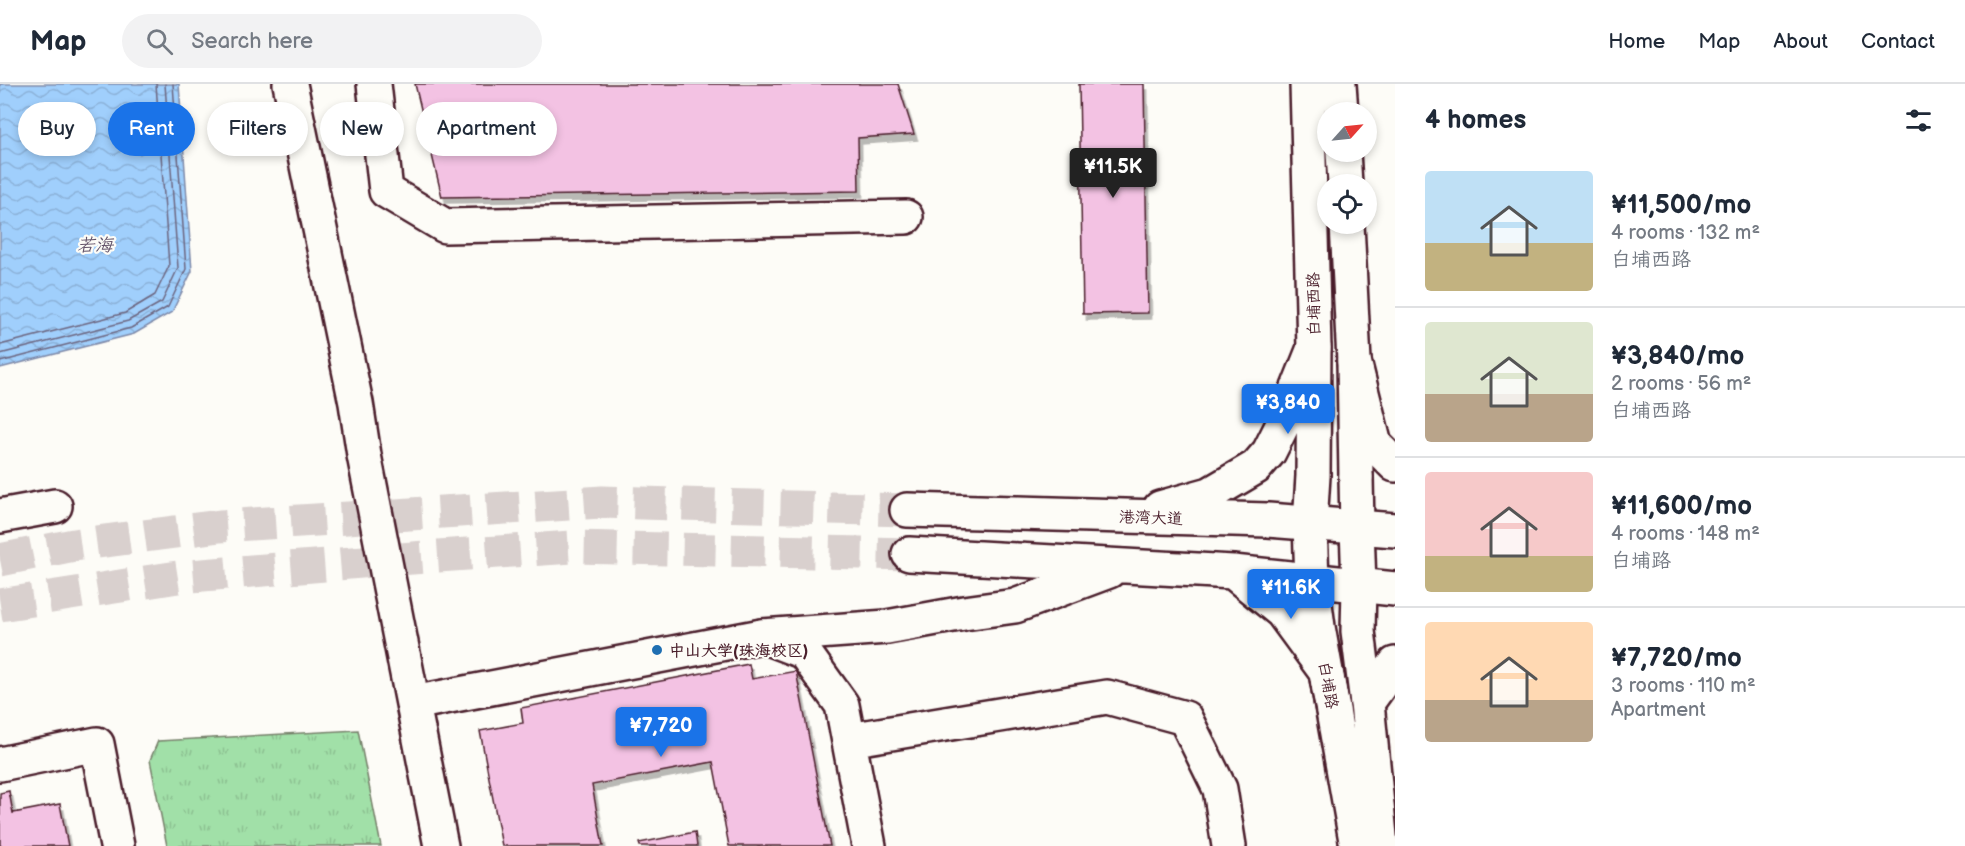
<!DOCTYPE html>
<html lang="en">
<head>
<meta charset="utf-8">
<style>
  body { margin:0; font-family:"Balsamiq Sans","LXGW WenKai TC",sans-serif; background:#f2f2f3; color:#1f2937; height:100vh; display:flex; flex-direction:column; font-size:22px; white-space:nowrap }
  * { box-sizing:border-box; margin:0 }
  p { font-size:20px; color:#747a83 }
  .icon { flex:none; width:33px; height:33px; fill:none; stroke:currentColor; stroke-width:2; stroke-linecap:round; stroke-linejoin:round }
  .map { position:relative; flex:1; overflow:hidden }
  .panel { display:flex; flex-direction:column; background:#fff; width:570px }
  .panel>* { flex:none }
  .guide { position:absolute; left:18px; top:18px; width:570px; height:54px; display:flex; gap:12px }
  .needle { width:39px; rotate:63deg }
  .controls { position:absolute; left:1317px; top:18px; display:grid; gap:12px }
  .controls a { display:grid; place-items:center; width:60px; height:60px; border-radius:50%; background:#fff; box-shadow:0 3px 9px #0003; font-size:30px }
  .price { position:absolute; translate:-50% -51px; padding:0 14px; border-radius:6px; background:#1a73e8; color:#fff; font-size:20px; line-height:39px; filter:drop-shadow(0 2px 3px #0008) }
  .price::after { content:''; position:absolute; left:50%; top:36px; width:18px; height:14px; margin-left:-9px; background:inherit; clip-path:polygon(0 0,100% 0,50% 100%) }
  .price.selected { background:#222; color:#fff }
  ul { padding:0; list-style:none }
  li { display:flex; align-items:center; gap:18px; height:150px; padding:0 30px }
  li+li { border-top:2px solid #e0e1e3 }
  li span { display:grid; place-items:center; flex:none; width:168px; height:120px; border-radius:6px; color:#555 }
  li>.icon { margin-inline-start:auto }
  span .icon { width:72px; height:72px; fill:#fffc; stroke-width:1 }
  li b { font-size:26px }
  h2 { display:flex; justify-content:space-between; align-items:center; height:72px; padding:0 30px; font-size:26px }
  .tag { padding:0 21px; border-radius:27px; background:#fff; box-shadow:0 3px 9px #0003; font-size:21px; line-height:54px }
  .tag.selected { background:#1a73e8; color:#fff }
  header { display:flex; align-items:center; gap:36px; box-sizing:border-box; height:84px; padding:0 30px; background:#fff; border-bottom:2px solid #e0e1e3 }
  header strong { font-size:28px }
  nav { display:flex; gap:33px; margin-inline-start:auto; font-size:21px }
  .search { width:420px; height:54px; background:#f2f2f3; display:flex; align-items:center; gap:15px; box-sizing:border-box; padding:0 21px; border-radius:33px; color:#747a83; font-size:22px }
  main { display:flex; flex:1; min-height:0 }
  .map>svg:first-child { display:block }
  .grass { fill:url(#grass-tufts); stroke:#76806a; stroke-width:1.5 }
  .water { fill:url(#water-waves); stroke:#7e89a8; stroke-width:1.5 }
  .lines { fill:none; stroke-linecap:round; stroke-linejoin:round }
  .shore { stroke:#6c657f; stroke-width:1.5 }
  .building { fill:#f3c2e3; stroke:#4a1f2b; stroke-width:1.5; filter:url(#shadow) }
  .highway-tunnel { stroke:#d9d0ce; stroke-width:33; stroke-dasharray:33 16; stroke-linecap:butt }
  .minor-casing { stroke:#4a1f2b; stroke-width:38 }
  .major-casing { stroke:#4a1f2b; stroke-width:38 }
  .highway-casing { stroke:#4a1f2b; stroke-width:38 }
  .minor { stroke:#fdfcf7; stroke-width:33 }
  .major { stroke:#fdfcf7; stroke-width:33 }
  .highway { stroke:#fdfcf7; stroke-width:33 }
  .poi-dot { fill:#1f6fb2; stroke:#fdfcf7; stroke-width:2 }
  .labels { text-anchor:middle; stroke-width:4.5; stroke-linejoin:round; paint-order:stroke }
  .street-label { font-size:16px; fill:#4a1f2b; stroke:#fdfcf7 }
  .poi-label { font-size:16px; font-weight:bold; fill:#4a1f2b; stroke:#fdfcf7; text-anchor:start }
  .water-label { font-size:18px; font-style:italic; fill:#64546a; stroke:#fdfcf7 }
</style>
</head>
<body>
<header>
<strong>Map</strong>
<div class="search"><svg class="icon" aria-label="search" viewBox="0 0 24 24"><circle cx="10" cy="10" r="6"/><path d="M15 15l6 6"/></svg>Search here</div>
<nav><a>Home</a><a>Map</a><a>About</a><a>Contact</a></nav>
</header>
<main>
<div class="map">
<svg width="1395" height="762" viewBox="0 0 1395 762">
  <defs>
    <pattern id="grass-tufts" width="24" height="20" patternUnits="userSpaceOnUse" patternTransform="scale(1.5)"><rect width="24" height="20" fill="#a1e0a8"/><path d="M3 7l-1-3M5 7V3M7 7l1-3M15 17l-1-3M17 17v-4M19 17l1-3" fill="none" stroke="#8cc091"/></pattern>
    <pattern id="water-waves" width="16" height="10" patternUnits="userSpaceOnUse" patternTransform="scale(1.5)"><rect width="16" height="10" fill="#a0cffc"/><path d="M0 5q4-4 8 0t8 0" fill="none" stroke="#8bb1d8"/></pattern>
    <filter id="shadow"><feDropShadow dx="3.5" dy="6" stdDeviation="0" flood-color="#0004"/></filter>
  </defs>
  <rect width="100%" height="100%" fill="#fdfcf7"/>
  <filter id="ink" filterUnits="userSpaceOnUse"><feTurbulence type="fractalNoise" baseFrequency=".0167" numOctaves="2"/><feDisplacementMap in="SourceGraphic" scale="12" xChannelSelector="R" yChannelSelector="G"/><feConvolveMatrix kernelMatrix="1 2 1 2 8 2 1 2 1" color-interpolation-filters="sRGB"/></filter>
  <g filter="url(#ink)">
    <!-- grass -->
    <path class="grass" d="M358,646L381,762H167L150,676L158,657Z"/>
    <!-- water -->
    <path class="water" d="M0,0H179L192,187L172,228L134,250L0,284Z"/>
    <g class="lines">
      <!-- shore -->
      <path class="shore" d="M0,261L125,229L155,211L169,182L156,0
        M0,270L128,237L162,218L178,184L165,0
        M0,278L131,244L168,223L186,185L173,0"/>
    </g>
    <!-- building -->
    <path class="building" d="M415,0H898L914,50L858,54L859,107L442,113Z
      M1079,0H1144L1148,229L1083,230Z
      M749,580L752,595L796,587L830,762H729L713,678L592,701L603,762H502L480,647L523,639L521,624Z
      M9,707L13,729L60,720L68,762H0V709Z
      M695,748L697,762H640L639,759Z"/>
    <g class="lines">
      <!-- highway-tunnel -->
      <path class="highway-tunnel" d="M0,476L74,461L220,442L602,418L907,426
        M0,521L178,493L437,472L572,463L909,470"/>
      <!-- minor casing -->
      <g class="minor-casing">
        <path id="minor" d="M290,0L356,319L364,371L441,762
          M374,0L386,107L445,142L906,133
          M1356,393L1357,443
          M0,432L55,422
          M413,619L762,552L804,568L842,621L869,762
          M849,656L1107,613L1185,634L1220,705L1229,762
          M0,680L97,660L117,762"/>
      </g>
      <!-- major casing -->
      <g class="major-casing">
        <path id="major" d="M1307,0L1314,264L1313,392L1310,440L1312,497L1318,543L1357,762
          M1339,0L1341,28
          M1343,68L1345,100
          M1347,140L1354,277L1356,393
          M1357,443L1359,502L1358,547L1367,619L1381,762"/>
      </g>
      <!-- highway casing -->
      <g class="highway-casing">
        <path id="highway" d="M1354,277L1375,361L1395,381
          M1160,424L1210,410L1256,383L1269,368L1286,334L1314,264
          M907,426L1268,436L1395,446
          M909,470L1233,488L1395,505
          M1233,488L1282,528L1326,588L1333,626
          M762,552L887,543L964,529L1015,522L1109,487
          M1367,619L1395,580"/>
      </g>
      <!-- minor -->
      <use href="#minor" class="minor"/>
      <!-- major -->
      <use href="#major" class="major"/>
      <!-- highway -->
      <use href="#highway" class="highway"/>
    </g>
  </g>
  <!-- markers -->
  <circle class="poi-dot" cx="657" cy="566" r="6"/>
  <g class="labels">
    <!-- street labels -->
    <g class="street-label">
      <text transform="translate(1313 220) rotate(-91)" y="6">白埔西路</text>
      <text transform="translate(1151 433) rotate(2)" y="6">港湾大道</text>
      <text transform="translate(1329 601) rotate(80)" y="6">白埔路</text>
    </g>
    <!-- poi labels -->
    <g class="poi-label">
      <text x="669" y="572">中山大学(珠海校区)</text>
    </g>
    <!-- water labels -->
    <g class="water-label">
      <text x="95" y="167">若海</text>
    </g>
  </g>
</svg>
<div class="controls">
<a><svg class="needle" viewBox="-14 -14 28 28"><path d="M0-13l5 13h-10z" fill="#e53935"/><path d="M0 13l5-13h-10z" fill="#747a83"/></svg></a>
<a><svg class="icon" aria-label="locate" viewBox="0 0 24 24"><circle cx="12" cy="12" r="6"/><path d="M12 2v4M12 18v4M2 12h4M18 12h4"/></svg></a>
</div>
<b class="price selected" style="left:1113px;top:115px">¥11.5K</b>
<b class="price" style="left:1288px;top:351px">¥3,840</b>
<b class="price" style="left:1291px;top:536px">¥11.6K</b>
<b class="price" style="left:661px;top:674px">¥7,720</b>
<div class="guide">
<a class="tag">Buy</a>
<a class="tag selected">Rent</a>
<a class="tag">Filters</a>
<a class="tag">New</a>
<a class="tag">Apartment</a>
</div>
</div>
<section class="panel">
<h2>4 homes<svg class="icon" aria-label="filters" viewBox="0 0 24 24"><path d="M4 7h16M4 17h16"/><circle cx="9" cy="7" r="2"/><circle cx="15" cy="17" r="2"/></svg></h2>
<ul>
<li><span style="background:linear-gradient(#bfe0f5 60%,#c2b280 0)"><svg class="icon" aria-label="home" viewBox="0 0 24 24"><path d="M3 11l9-7 9 7M6 9v11h12V9"/></svg></span><div><b>¥11,500/mo</b><p>4 rooms · 132 m²</p><p>白埔西路</p></div></li>
<li><span style="background:linear-gradient(#dfe7d0 60%,#b9a48a 0)"><svg class="icon" aria-label="home" viewBox="0 0 24 24"><path d="M3 11l9-7 9 7M6 9v11h12V9"/></svg></span><div><b>¥3,840/mo</b><p>2 rooms · 56 m²</p><p>白埔西路</p></div></li>
<li><span style="background:linear-gradient(#f6c9c9 70%,#c2b280 0)"><svg class="icon" aria-label="home" viewBox="0 0 24 24"><path d="M3 11l9-7 9 7M6 9v11h12V9"/></svg></span><div><b>¥11,600/mo</b><p>4 rooms · 148 m²</p><p>白埔路</p></div></li>
<li><span style="background:linear-gradient(#ffd9b3 65%,#b9a48a 0)"><svg class="icon" aria-label="home" viewBox="0 0 24 24"><path d="M3 11l9-7 9 7M6 9v11h12V9"/></svg></span><div><b>¥7,720/mo</b><p>3 rooms · 110 m²</p><p>Apartment</p></div></li>
</ul>
</section>
</main>
</body>
</html>
